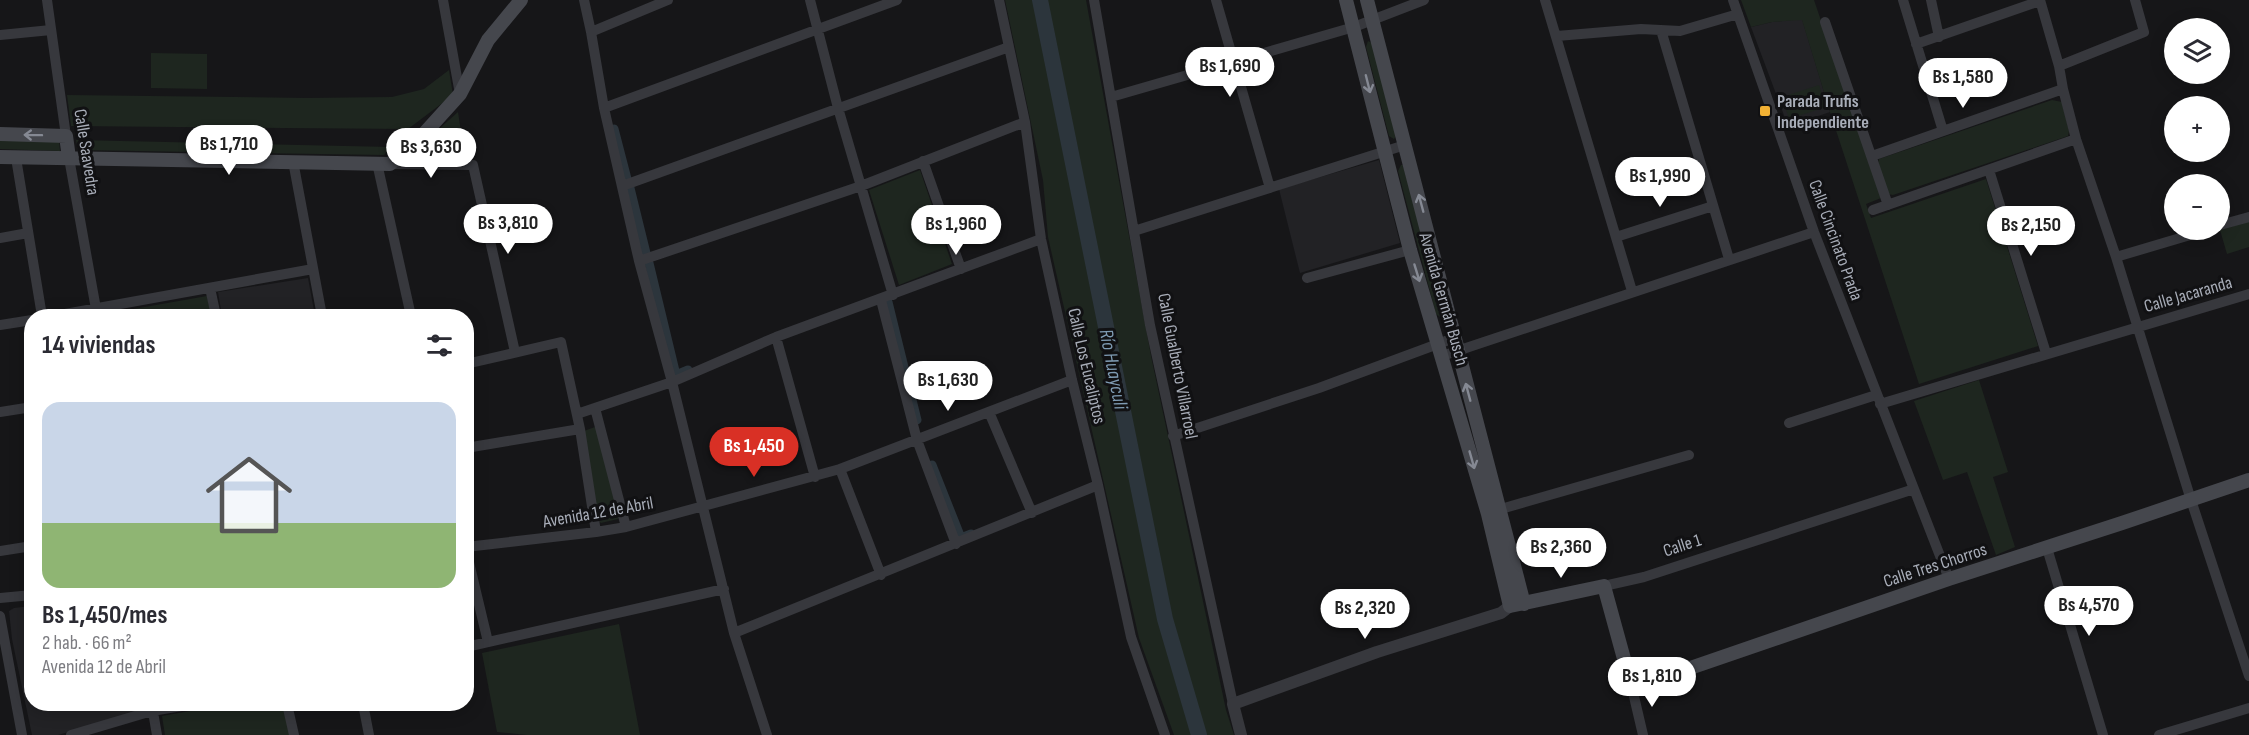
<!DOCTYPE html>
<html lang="es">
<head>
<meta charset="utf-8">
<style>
  body { margin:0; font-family:"Sofia Sans Condensed",sans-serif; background:#f7f7f7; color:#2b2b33; height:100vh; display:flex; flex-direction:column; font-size:22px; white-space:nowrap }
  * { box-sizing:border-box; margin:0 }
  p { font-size:20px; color:#7c7c81 }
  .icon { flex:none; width:33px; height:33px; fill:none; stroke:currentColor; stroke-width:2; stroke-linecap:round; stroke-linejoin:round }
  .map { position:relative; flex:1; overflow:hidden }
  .details { position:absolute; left:24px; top:309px; width:450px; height:402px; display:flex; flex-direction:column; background:#fff; border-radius:24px; box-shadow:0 3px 15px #0003 }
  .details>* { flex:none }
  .controls { position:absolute; left:2164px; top:18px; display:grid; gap:12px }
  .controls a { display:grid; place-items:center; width:66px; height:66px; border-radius:50%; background:#fff; box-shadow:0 3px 15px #0003; font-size:30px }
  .price { position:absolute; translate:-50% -51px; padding:0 14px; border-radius:21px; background:#fff; color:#222; font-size:20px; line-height:39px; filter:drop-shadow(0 2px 3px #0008) }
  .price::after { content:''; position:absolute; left:50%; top:36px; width:18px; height:14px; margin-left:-9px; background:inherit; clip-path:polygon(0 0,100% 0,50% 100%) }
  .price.selected { background:#d93025; color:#fff }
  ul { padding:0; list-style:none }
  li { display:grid; align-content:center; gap:12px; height:318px; padding:0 18px }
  li span { display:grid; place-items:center; height:186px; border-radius:18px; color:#555 }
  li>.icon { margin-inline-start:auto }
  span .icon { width:108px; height:108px; fill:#fffc; stroke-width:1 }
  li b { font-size:26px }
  h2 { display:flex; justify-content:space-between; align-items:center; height:72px; padding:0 18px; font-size:26px }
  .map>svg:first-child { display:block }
  .built { fill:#222225 }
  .green { fill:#1e261f }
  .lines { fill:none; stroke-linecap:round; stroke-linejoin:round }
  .canal { stroke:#2c353c; stroke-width:9 }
  .river { stroke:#2c353c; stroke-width:16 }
  .minor { stroke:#37383d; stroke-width:10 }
  .tertiary { stroke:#37383d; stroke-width:12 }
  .secondary { stroke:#45474d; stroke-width:14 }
  .oneway { stroke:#858993 }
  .poi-dot { fill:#f2b134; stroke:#111113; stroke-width:2 }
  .labels { text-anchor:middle; stroke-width:6; stroke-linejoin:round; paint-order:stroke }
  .poi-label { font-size:18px; font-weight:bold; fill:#a8adb8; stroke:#111113; text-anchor:start }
  .street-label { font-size:18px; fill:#a8adb8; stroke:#111113 }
  .water-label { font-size:20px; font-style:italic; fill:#7f9bb3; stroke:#111113 }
</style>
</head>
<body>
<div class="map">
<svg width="2249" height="735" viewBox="0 0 2249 735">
  <rect width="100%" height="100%" fill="#161618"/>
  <!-- built -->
  <path class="built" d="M1802,19L1830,112L1788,126L1751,27L1772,22Z
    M1379,160L1400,243L1300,273L1279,189Z
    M308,278L315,316H222L218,292Z
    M31,606L32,704H143L144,710L58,735H32L12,639L9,611L14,608Z"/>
  <!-- green -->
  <path class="green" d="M1005,0H1086L1151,356L1226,710L1234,735H1174L1139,638L1048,237L1043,180Z
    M1741,0H1814L1881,198L1866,204L1871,218L1986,179L2038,346L1919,384L1830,112L1802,20L1772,22L1751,27Z
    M1368,41L1372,43L1396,136L1394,139L1389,136L1366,47Z
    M151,53L207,54V89L151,88Z
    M449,70L453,95L408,129L71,126L67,95L307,98L392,97L424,89Z
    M1819,85L1826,107L1789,119L1782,97Z
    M2052,100L2062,102L2069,131L2068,136L1893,195L1888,194L1878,164L1879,159Z
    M458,112L465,158H410L412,153Z
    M0,139L59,141L60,151L0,149Z
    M76,140H77L392,147L384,155L78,150Z
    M1401,165H1403L1443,315L1440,317L1436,314L1398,171Z
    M920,170L952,264L899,285L869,190Z
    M2249,221V247L2227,254L2220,230Z
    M207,296L211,316H94Z
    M1979,380L2008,472L1993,477L2015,547L1996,555L1967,472L1943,480L1914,401Z
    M595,427L597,429L619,516L618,519L601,523L599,521L584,431Z
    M619,624L640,735H527L497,732L482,653Z
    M229,704H283L290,735H165L162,716Z"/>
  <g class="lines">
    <!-- canal -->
    <path class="canal" d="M614,129L627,179
      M630,188L646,253
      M649,263L676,375L688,370
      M888,302L917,420
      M932,465L961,538L971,534"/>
    <!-- river -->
    <path class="river" d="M1040,0L1165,619L1199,735"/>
    <!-- minor -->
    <path class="minor" d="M47,0L66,136
      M443,0L460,94
      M584,0L591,32L604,108L639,261L672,382L734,633L767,735
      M810,0L838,108L893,295
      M999,0L1025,122L1041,239L1072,380L1098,485L1131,637L1165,735
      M1094,0L1150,325L1233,704
      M1216,0L1270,188
      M1545,0L1632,291
      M1733,0L1814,232L1914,489
      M1903,0L1943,131
      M1931,0L1939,37
      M2040,0L2059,66L2063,89L2076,139L2116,257L2191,500L2249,676
      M1825,22L1888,205
      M1661,30L1729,259
      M591,32L668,0
      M0,35L51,30
      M1557,36L1641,29L1680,31L1738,14
      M1916,44L2040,1
      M2059,66L2144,32L2135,0
      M1111,97L1354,27L1424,0
      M604,108L897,0
      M1872,156L2063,89
      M16,158L42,316
      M69,158L96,309
      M293,161L322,316
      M923,161L961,269
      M377,163L411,316
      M390,164L473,165L515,352
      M1989,170L2046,353
      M622,186L1009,47
      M1873,210L2076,139
      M2220,225L2249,217
      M1134,231L1405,145
      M1616,237L1713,206
      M0,238L28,233
      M2116,257L2207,230
      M639,261L861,186L1025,122
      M1307,278L1410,250
      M210,288L216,316
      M881,300L917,440L956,544
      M54,316L313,269
      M0,325L32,320
      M776,337L815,477
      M1442,356L1814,232
      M466,364L561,342L580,429L596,532
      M1880,404L2249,294
      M595,408L626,527
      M0,412L32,407
      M989,412L1032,513
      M577,414L672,382L776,337L1041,239
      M1789,423L1876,395
      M1173,436L1319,388L1454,338
      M466,448L580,429
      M840,469L881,575
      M1494,511L1689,455
      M466,547L596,532L626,527L840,469L1072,380
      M2047,548L2103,735
      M466,550L488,642
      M0,551L32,546
      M1604,586L1644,577L1914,489L1949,579
      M0,598L32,595
      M0,616L22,735
      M734,633L1098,485
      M466,647L724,589
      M1632,688L1643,735
      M287,704L294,735
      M363,704L369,735
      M152,706L157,735
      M71,735L152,711L193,704
      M2159,735L2249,708"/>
    <!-- tertiary -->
    <path class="tertiary" d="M1241,735L1233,704L1377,652L1501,613L1510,606"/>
    <!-- secondary -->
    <path class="secondary" d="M1346,0L1410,250L1488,514L1510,606L1604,586L1632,688L1949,579L2122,523L2249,480
      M1367,0L1524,604
      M0,134L66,136L69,158
      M0,157L390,164L422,136L460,94L488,40L521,0"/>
  </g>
  <!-- one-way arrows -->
  <defs><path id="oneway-shaft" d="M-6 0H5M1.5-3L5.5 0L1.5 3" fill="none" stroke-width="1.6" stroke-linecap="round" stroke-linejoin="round" transform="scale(1.5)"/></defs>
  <g class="oneway">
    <use href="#oneway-shaft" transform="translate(1368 84) rotate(76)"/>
    <use href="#oneway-shaft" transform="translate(33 135) rotate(-179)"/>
    <use href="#oneway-shaft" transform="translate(1421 203) rotate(-105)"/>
    <use href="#oneway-shaft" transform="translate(1417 273) rotate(73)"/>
    <use href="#oneway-shaft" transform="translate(1468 392) rotate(-105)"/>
    <use href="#oneway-shaft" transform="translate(1472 460) rotate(74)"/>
  </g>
  <!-- markers -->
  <rect class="poi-dot" x="1759" y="105" width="12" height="12" rx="3"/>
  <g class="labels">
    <!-- poi labels -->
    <g class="poi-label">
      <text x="1777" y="107">Parada Trufis<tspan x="1777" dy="21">Independiente</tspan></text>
    </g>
    <!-- street labels -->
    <g class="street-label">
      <text transform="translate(87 152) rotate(81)" y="6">Calle Saavedra</text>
      <text transform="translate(1836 240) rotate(70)" y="6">Calle Cincinato Prada</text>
      <text transform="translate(2188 294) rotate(-16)" y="6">Calle Jacaranda</text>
      <text transform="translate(1444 299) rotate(74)" y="6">Avenida Germán Busch</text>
      <text transform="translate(1087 366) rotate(77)" y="6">Calle Los Eucaliptos</text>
      <text transform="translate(1178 366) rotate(79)" y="6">Calle Gualberto Villarroel</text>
      <text transform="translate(598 512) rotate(-10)" y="6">Avenida 12 de Abril</text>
      <text transform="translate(1682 545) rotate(-18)" y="6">Calle 1</text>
      <text transform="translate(1935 565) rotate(-18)" y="6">Calle Tres Chorros</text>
    </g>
    <!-- water labels -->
    <g class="water-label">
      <text transform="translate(1114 369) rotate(79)" y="7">Río Huayculi</text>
    </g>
  </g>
</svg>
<div class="controls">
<a><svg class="icon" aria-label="layers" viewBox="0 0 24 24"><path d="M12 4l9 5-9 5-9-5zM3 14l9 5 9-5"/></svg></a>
<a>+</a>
<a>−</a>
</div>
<b class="price" style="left:1230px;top:98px">Bs 1,690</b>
<b class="price" style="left:1963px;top:109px">Bs 1,580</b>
<b class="price" style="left:229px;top:176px">Bs 1,710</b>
<b class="price" style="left:431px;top:179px">Bs 3,630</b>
<b class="price" style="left:1660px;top:208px">Bs 1,990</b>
<b class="price" style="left:508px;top:255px">Bs 3,810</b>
<b class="price" style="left:956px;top:256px">Bs 1,960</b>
<b class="price" style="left:2031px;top:257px">Bs 2,150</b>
<b class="price" style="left:948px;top:412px">Bs 1,630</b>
<b class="price selected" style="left:754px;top:478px">Bs 1,450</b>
<b class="price" style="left:1561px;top:579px">Bs 2,360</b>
<b class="price" style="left:2089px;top:637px">Bs 4,570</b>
<b class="price" style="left:1365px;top:640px">Bs 2,320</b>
<b class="price" style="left:1652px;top:708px">Bs 1,810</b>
<section class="details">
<h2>14 viviendas<svg class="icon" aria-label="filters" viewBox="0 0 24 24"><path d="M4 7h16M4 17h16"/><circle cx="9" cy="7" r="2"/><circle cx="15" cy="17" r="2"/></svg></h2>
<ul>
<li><span style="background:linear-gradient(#c9d6e8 65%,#8fb573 0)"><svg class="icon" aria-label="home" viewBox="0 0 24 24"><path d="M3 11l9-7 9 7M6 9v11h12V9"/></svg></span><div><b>Bs 1,450/mes</b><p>2 hab. · 66 m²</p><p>Avenida 12 de Abril</p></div></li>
</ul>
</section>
</div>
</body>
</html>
